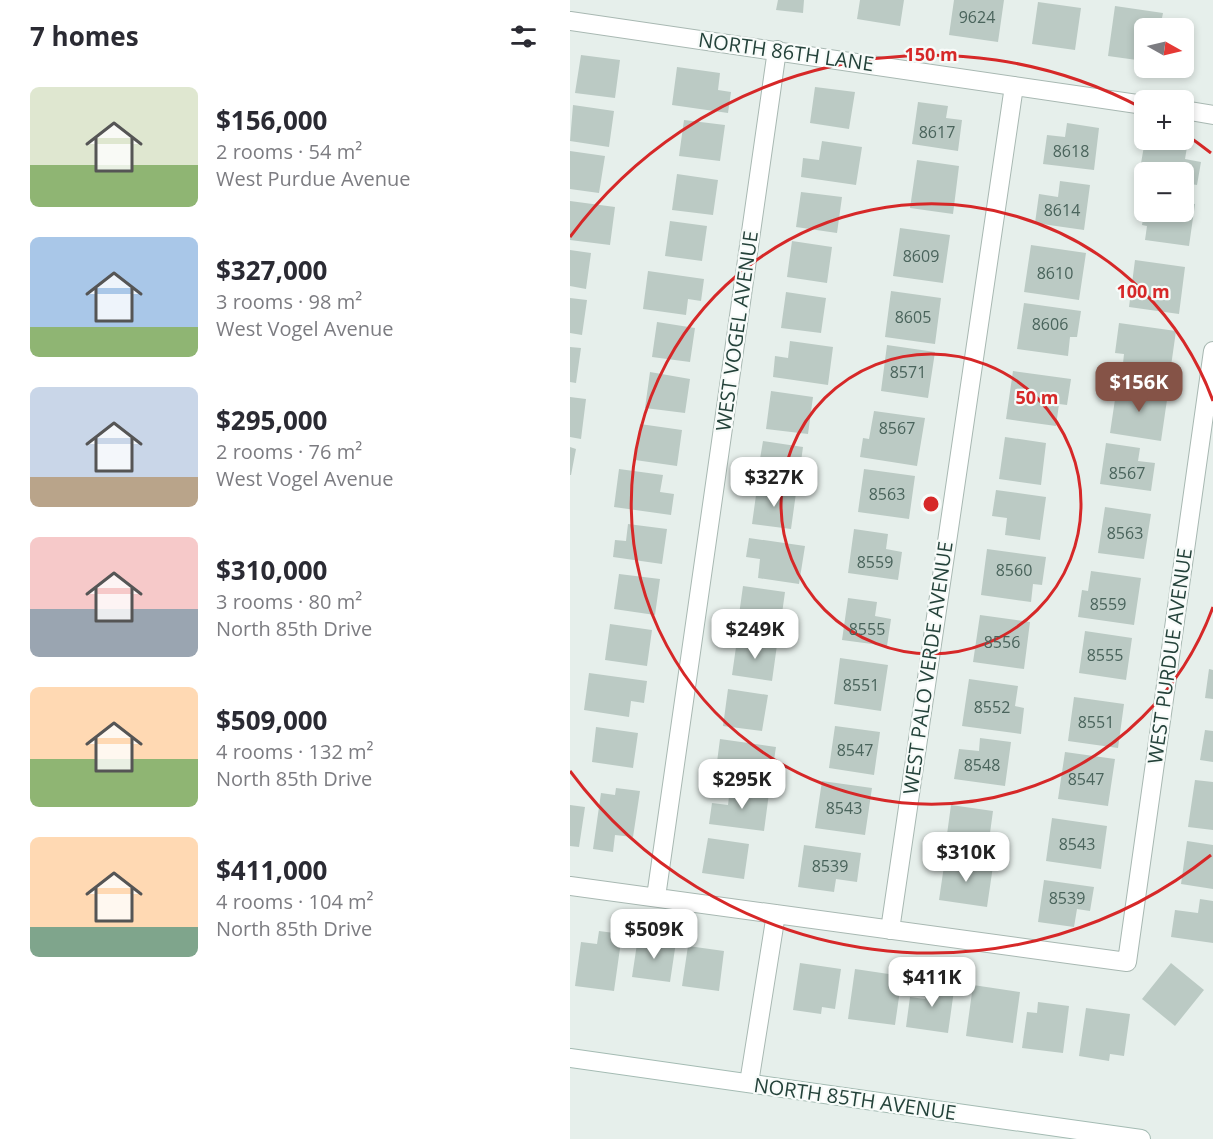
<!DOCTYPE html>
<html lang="en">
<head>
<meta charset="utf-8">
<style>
  body { margin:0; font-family:"Open Sans",sans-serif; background:#f7f7f7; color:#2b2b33; height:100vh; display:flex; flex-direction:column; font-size:22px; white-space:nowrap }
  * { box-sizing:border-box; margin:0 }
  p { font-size:20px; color:#7c7c81 }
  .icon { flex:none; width:33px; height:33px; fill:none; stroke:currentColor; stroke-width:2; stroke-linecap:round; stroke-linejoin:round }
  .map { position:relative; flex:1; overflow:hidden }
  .details { display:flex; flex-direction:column; background:#fff; width:570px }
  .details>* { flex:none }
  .needle { width:39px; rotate:98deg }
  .tools { position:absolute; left:564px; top:18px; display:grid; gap:12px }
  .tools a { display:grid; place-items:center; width:60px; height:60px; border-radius:9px; background:#fff; box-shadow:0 3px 9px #0003; font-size:30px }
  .price { position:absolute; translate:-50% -51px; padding:0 14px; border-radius:12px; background:#fff; color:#222; font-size:20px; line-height:39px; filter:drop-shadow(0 2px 3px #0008) }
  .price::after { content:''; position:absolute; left:50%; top:36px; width:18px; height:14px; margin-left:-9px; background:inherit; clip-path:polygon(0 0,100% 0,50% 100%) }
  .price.current { background:#855347; color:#fff }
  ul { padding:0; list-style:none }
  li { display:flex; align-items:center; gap:18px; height:150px; padding:0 30px }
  li span { display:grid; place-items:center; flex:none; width:168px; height:120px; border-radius:9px; color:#555 }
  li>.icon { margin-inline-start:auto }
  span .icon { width:72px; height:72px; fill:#fffc; stroke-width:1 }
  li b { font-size:26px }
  h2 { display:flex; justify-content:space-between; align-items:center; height:72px; padding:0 30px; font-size:26px }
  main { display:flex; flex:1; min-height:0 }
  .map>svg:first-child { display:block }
  .building { fill:#bbcac4 }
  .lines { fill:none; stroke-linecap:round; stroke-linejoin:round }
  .street-casing { stroke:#a8b8b2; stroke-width:20 }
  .secondary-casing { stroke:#a4bbb3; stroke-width:20 }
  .street { stroke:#fff; stroke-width:18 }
  .secondary { stroke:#fff; stroke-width:18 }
  .ring { fill:none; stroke:#d62828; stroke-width:3 }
  .labels { text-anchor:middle; stroke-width:4.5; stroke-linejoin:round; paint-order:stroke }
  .number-label { font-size:16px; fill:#4a645c }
  .street-label { font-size:20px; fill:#24423a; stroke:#f7fbf9 }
  .centre { fill:#d62828; stroke:#f7fbf9; stroke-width:3 }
  .ring-label { font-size:18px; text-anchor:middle; font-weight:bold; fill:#d62828; stroke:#f7fbf9; stroke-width:4.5; stroke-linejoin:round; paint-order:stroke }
</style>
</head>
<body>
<main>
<section class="details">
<h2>7 homes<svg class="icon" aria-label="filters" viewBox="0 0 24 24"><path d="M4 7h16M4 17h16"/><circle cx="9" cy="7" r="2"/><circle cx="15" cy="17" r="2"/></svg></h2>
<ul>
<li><span style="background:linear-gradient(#dfe7d0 65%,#8fb573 0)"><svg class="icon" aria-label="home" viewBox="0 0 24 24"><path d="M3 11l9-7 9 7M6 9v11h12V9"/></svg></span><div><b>$156,000</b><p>2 rooms · 54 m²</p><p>West Purdue Avenue</p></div></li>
<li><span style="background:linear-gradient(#a9c7e8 75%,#8fb573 0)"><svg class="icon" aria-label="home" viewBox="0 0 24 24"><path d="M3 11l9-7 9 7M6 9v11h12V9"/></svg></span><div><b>$327,000</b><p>3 rooms · 98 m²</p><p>West Vogel Avenue</p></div></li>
<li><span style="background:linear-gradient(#c9d6e8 75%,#b9a48a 0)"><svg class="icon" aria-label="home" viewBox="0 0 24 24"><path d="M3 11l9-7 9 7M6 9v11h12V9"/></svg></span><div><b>$295,000</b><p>2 rooms · 76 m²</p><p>West Vogel Avenue</p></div></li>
<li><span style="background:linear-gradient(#f6c9c9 60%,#9aa5b1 0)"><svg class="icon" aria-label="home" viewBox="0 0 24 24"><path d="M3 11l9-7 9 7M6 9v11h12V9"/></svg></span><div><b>$310,000</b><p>3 rooms · 80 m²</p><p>North 85th Drive</p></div></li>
<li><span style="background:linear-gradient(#ffd9b3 60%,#8fb573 0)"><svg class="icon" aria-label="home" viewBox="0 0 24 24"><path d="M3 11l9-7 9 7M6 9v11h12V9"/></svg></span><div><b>$509,000</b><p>4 rooms · 132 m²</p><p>North 85th Drive</p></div></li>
<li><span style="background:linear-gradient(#ffd9b3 75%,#7fa58c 0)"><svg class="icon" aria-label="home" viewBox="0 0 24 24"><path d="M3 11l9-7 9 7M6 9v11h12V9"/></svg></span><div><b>$411,000</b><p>4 rooms · 104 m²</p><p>North 85th Drive</p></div></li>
</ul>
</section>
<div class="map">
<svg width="643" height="1139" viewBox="0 0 643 1139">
  <rect width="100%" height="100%" fill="#e6efeb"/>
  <!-- building -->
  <path class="building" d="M208,0H234L233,13L206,10Z
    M290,0H334L330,26L287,19Z
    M384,0H434L428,42L379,35Z
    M468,2L511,8L505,50L462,44Z
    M545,6L593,13L590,28H574V61L538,56Z
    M11,55L50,60L45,98L5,93Z
    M107,67L150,73L148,90L161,92L158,113L102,105Z
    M245,87L285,92L279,129L240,123Z
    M348,102L378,106L376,118L392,120L388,151L342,144Z
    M3,105L44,111L39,147L0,141Z
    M114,120L155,125L150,161L109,156Z
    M497,123L529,128L524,170L473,164L477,135L495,137Z
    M575,140L618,141L615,159L631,162L627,185L614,183V172H574V176L569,175Z
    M252,141L292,147L286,185L231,177L233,158L249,160Z
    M0,151L35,156L29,193L0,189Z
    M347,160L389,166L383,214L340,208Z
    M107,174L148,180L143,215L102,210Z
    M490,181L520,185L514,230L465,223L469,194L488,197Z
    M231,192L272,197L267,233L226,227Z
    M0,201L45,207L40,245L0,240Z
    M614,202L625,204L619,246L575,240L577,226L572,225L574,212H614Z
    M100,221L137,226L132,261L95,256Z
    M330,228L380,235L373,283L323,276Z
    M222,241L262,247L257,283L217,277Z
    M461,245L516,253L509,300L454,292Z
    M0,250L21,253L16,289L0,286Z
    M565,260L615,267L609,314L559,307Z
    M78,271L134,279L131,301L118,299L116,315L73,309Z
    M321,291L371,298L365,344L315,337Z
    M216,292L256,298L251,333L211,328Z
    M0,298L17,300L12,335L0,333Z
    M454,303L511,311L507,337H500L498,356L447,349Z
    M87,322L125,328L120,362L82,357Z
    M549,323L606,331L599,380L552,373L554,354L545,353Z
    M220,341L263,347L258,385L203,377L205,356L218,358Z
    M317,345L365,352L358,398L311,391Z
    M0,347L11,348L6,383L0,382Z
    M443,371L501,379L497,405L489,404L486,426L436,419Z
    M80,372L120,379L115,413L75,408Z
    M547,386L598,393L591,441L540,433Z
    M201,391L243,397L238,434L196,429Z
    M0,397L16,399L11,439L0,437Z
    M304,411L355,418L347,466L290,457L293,438L299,439Z
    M70,424L112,430L107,466L65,460Z
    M435,437L476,443L471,485L429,479Z
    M193,441L233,447L228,483L187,477Z
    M536,443L570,448L568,461L585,463L581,491L530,484Z
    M0,447L6,449L1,475H0Z
    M49,469L93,475L90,492L104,494L101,515L44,507Z
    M294,469L345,476L339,519L288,512Z
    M187,488L226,493L221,529L182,524Z
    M426,490L476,497L470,540L435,535L437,518L422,516Z
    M535,507L581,514L574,559L528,553Z
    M58,524L97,529L92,564L43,557L45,540L56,541Z
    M284,529L318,534L316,549L332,552L328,580L278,573Z
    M179,538L235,546L229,584L188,578L190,559L176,557Z
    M417,549L476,557L472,585L463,584L461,602L411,595Z
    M521,571L571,578L564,625L508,617L512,590L518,591Z
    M49,574L90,579L85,615L44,609Z
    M173,586L215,592L210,628L168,622Z
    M278,598L307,602L305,616L321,619L317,646L272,640Z
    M410,615L460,622L454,669L403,662Z
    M40,624L82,630L77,666L35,660Z
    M515,631L562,638L556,680L509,673Z
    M167,640L207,645L202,681L162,675Z
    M270,658L318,665L311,711L264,704Z
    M639,669L643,670V699L635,698Z
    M19,673L77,681L74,703L61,701L59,717L14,710Z
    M399,679L448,686L445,706L454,708L451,734L392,726Z
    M158,689L198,695L192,731L153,726Z
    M504,697L554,704L548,748L498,741Z
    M265,726L310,732L304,775L259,768Z
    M26,727L68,733L63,768L22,762Z
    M635,730L643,731V762L630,760Z
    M410,738L441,742L435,786L384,779L389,749L409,751Z
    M150,739L206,747L200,786L158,780L160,763L147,762Z
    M495,752L545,759L538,806L488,799Z
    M625,780L643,782V830L618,827Z
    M252,781L302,788L295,835L245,828Z
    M46,788L70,791L63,837L45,835L43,852L23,849L31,793L45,795Z
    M160,788L199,793L194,831L139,824L142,803L158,805Z
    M0,805L15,807L9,847L0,846Z
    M381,805L423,811L417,855L375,849Z
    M482,818L537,826L531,869L476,861Z
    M138,838L179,844L174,879L132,873Z
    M617,841L643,845V889L611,884Z
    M234,845L291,853L287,882L266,879L264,892L228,887Z
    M375,859L423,866L417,907L369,900Z
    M474,880L524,887L520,911L507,909L504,927L468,922Z
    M630,899L643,901V943L601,937L605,910L628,913Z
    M29,931L52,934L44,991L5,986L11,942L27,944Z
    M68,937L106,942L100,982L62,977Z
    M118,946L154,951L149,991L112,986Z
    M230,963L271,969L265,1009L252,1007L251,1014L223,1010Z
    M601,963L634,990L605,1026L572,999Z
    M285,969L332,976L325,1025L278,1019Z
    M358,979L385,983L378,1033L336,1027L340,997L355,999Z
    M403,985L450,992L443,1043L396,1036Z
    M468,1002L499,1006L493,1053L452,1048L457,1012L467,1013Z
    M516,1008L560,1014L554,1056L540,1054L539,1061L509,1056Z"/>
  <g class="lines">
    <!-- street casing -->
    <g class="street-casing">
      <path id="street" d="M0,21L574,105
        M614,110L643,115
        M0,886L557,962L643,351
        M86,897L207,50
        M320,930L444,86
        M179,1083L206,914"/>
    </g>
    <!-- secondary casing -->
    <g class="secondary-casing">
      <path id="secondary" d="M0,1058L571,1139"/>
    </g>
    <!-- street -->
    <use href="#street" class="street"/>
    <!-- secondary -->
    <use href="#secondary" class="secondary"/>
  </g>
  <!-- distance rings -->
  <g class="ring">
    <circle cx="361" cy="504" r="150"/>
    <path d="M643 607A300 300 0 1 1 643 401"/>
    <path d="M641 855A449 449 0 0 1 0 771M0 237A449 449 0 0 1 572 108M615 134A449 449 0 0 1 641 153"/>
  </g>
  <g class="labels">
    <!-- number labels -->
    <g class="number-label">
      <text x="407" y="23">9624</text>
      <text x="367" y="138">8617</text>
      <text x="501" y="157">8618</text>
      <text x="492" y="216">8614</text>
      <text x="351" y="262">8609</text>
      <text x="485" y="279">8610</text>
      <text x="343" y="323">8605</text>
      <text x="480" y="330">8606</text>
      <text x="338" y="378">8571</text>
      <text x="327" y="434">8567</text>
      <text x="557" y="479">8567</text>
      <text x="317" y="500">8563</text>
      <text x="555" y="539">8563</text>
      <text x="305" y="568">8559</text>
      <text x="444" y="576">8560</text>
      <text x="538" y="610">8559</text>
      <text x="297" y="635">8555</text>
      <text x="432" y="648">8556</text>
      <text x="535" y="661">8555</text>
      <text x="291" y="691">8551</text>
      <text x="422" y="713">8552</text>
      <text x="526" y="728">8551</text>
      <text x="285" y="756">8547</text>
      <text x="412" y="771">8548</text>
      <text x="516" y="785">8547</text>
      <text x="274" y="814">8543</text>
      <text x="507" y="850">8543</text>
      <text x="260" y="872">8539</text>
      <text x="497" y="904">8539</text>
    </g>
    <!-- street labels -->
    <g class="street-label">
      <text transform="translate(216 52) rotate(8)" y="7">NORTH 86TH LANE</text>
      <text transform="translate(167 331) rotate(-82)" y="7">WEST VOGEL AVENUE</text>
      <text transform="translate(600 656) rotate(-82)" y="7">WEST PURDUE AVENUE</text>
      <text transform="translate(358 668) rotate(-82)" y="7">WEST PALO VERDE AVENUE</text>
      <text transform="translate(285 1099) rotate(8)" y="7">NORTH 85TH AVENUE</text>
    </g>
  </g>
  <circle cx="361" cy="504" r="9" class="centre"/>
  <g class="ring-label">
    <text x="361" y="61">150 m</text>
    <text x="573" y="298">100 m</text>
    <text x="467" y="404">50 m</text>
  </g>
</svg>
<div class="tools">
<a><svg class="needle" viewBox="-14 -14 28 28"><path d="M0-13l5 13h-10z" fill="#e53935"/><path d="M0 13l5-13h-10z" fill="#7c7c81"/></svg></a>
<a>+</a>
<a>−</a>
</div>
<b class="price current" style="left:569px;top:413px">$156K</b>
<b class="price" style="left:204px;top:508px">$327K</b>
<b class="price" style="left:185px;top:660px">$249K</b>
<b class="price" style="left:172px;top:810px">$295K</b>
<b class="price" style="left:396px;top:883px">$310K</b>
<b class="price" style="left:84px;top:960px">$509K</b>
<b class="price" style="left:362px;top:1008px">$411K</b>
</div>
</main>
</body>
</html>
